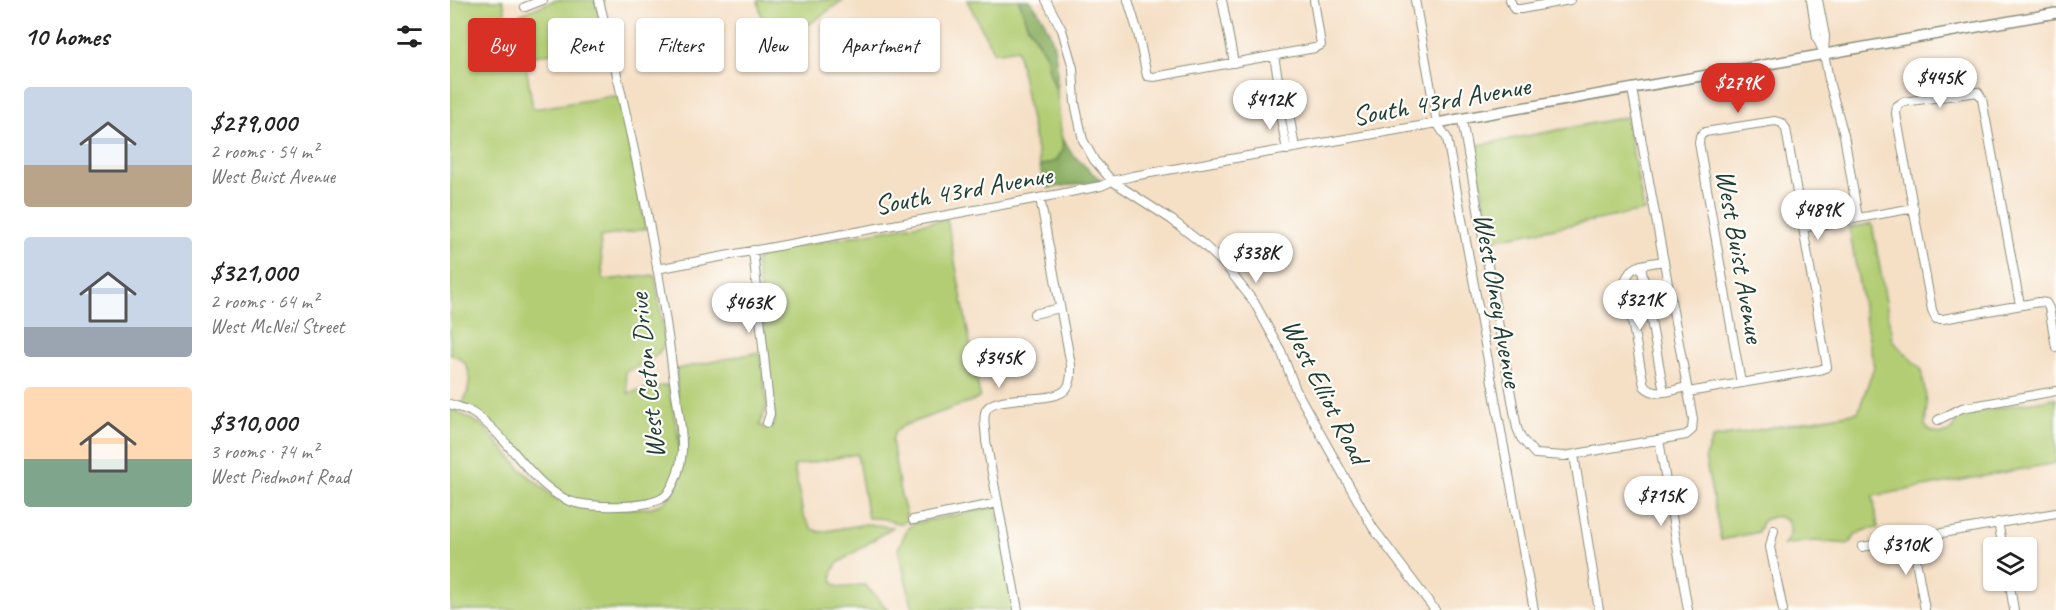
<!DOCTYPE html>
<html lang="en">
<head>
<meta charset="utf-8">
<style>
  body { margin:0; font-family:Caveat,sans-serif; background:#f2f2f2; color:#222; height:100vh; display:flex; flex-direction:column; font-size:22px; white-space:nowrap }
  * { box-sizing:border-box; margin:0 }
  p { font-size:20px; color:#767676 }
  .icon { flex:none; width:33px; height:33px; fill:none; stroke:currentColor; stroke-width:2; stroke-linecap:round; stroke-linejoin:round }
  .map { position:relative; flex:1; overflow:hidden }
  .panel { display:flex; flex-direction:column; background:#fff; width:450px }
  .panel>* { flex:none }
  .guide { position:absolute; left:18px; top:18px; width:570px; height:54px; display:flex; gap:12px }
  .controls { position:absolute; left:1533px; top:537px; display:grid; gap:12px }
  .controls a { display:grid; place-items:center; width:54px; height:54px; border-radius:6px; background:#fff; box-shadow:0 2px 4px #0004; font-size:30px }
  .price { position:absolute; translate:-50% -51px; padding:0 14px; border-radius:21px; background:#fff; color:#222; font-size:20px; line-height:39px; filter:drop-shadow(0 2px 3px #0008) }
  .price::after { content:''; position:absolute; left:50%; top:36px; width:18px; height:14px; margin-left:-9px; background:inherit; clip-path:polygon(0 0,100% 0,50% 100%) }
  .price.selected { background:#d93025; color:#fff }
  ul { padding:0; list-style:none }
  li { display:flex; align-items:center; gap:18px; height:150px; padding:0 24px }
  li span { display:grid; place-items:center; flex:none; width:168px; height:120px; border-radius:6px; color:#555 }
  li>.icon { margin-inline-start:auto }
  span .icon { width:72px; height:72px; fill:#fffc; stroke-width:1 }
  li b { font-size:26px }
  h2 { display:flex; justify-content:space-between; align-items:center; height:72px; padding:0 24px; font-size:26px }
  .chip { padding:0 21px; border-radius:6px; background:#fff; box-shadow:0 2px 4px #0004; font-size:21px; line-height:54px }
  .chip.selected { background:#d93025; color:#fff }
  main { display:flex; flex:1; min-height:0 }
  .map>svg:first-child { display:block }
  .green { fill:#b2cd73; stroke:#688554; stroke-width:1.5 }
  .forest { fill:#8db065; stroke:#56764c; stroke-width:1.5 }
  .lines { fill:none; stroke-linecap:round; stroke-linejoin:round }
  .minor-casing { stroke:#8a8e7c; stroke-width:10 }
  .tertiary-casing { stroke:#8a8e7c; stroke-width:12 }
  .minor { stroke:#fff; stroke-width:8 }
  .tertiary { stroke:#fff; stroke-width:9 }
  .labels { text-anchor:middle; stroke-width:4.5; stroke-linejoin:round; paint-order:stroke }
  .street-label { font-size:28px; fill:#1f3d34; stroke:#fdfcf7 }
</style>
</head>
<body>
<main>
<section class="panel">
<h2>10 homes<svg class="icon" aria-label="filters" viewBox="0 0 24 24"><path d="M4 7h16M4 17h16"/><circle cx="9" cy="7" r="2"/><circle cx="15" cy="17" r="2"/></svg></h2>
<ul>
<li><span style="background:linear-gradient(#c9d6e8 65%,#b9a48a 0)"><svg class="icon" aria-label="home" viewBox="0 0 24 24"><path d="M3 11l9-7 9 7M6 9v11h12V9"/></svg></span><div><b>$279,000</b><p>2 rooms · 54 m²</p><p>West Buist Avenue</p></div></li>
<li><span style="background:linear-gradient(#c9d6e8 75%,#9aa5b1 0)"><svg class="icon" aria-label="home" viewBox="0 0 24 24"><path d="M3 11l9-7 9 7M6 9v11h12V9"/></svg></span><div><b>$321,000</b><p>2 rooms · 64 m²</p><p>West McNeil Street</p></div></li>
<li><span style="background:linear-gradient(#ffd9b3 60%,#7fa58c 0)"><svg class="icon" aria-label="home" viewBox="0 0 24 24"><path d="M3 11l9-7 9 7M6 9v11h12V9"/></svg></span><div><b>$310,000</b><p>3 rooms · 74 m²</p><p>West Piedmont Road</p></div></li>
</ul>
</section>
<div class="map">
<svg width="1606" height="610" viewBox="0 0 1606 610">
  <rect width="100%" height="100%" fill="#fdfcf7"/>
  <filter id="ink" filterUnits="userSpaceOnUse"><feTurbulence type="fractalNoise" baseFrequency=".0167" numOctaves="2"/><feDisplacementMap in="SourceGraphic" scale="12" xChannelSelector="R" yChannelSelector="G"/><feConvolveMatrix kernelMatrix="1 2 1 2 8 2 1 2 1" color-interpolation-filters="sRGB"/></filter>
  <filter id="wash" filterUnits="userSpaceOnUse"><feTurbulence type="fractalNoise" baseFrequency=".008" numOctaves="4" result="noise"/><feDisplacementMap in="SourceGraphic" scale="24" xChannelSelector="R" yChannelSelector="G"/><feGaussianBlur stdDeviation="1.35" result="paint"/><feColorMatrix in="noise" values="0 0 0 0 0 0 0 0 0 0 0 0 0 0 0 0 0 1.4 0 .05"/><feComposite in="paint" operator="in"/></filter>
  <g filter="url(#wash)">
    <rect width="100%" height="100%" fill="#f5dfc5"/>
    <!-- green -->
    <path class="green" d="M0,0H53L57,20L105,0H145L157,42L75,58L83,109L169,95L196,229L150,237L153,280L205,275L215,343C207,360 191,365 175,372L178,393L218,385C223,416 238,455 221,484C218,490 213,494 209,499C181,502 134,510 109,494C92,482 77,465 64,449C48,430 34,415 12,405C22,386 25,361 0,354Z
      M308,0H393L361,23L314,32Z
      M517,0H569L577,25L597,57L599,70L607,93L613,150L606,161L590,166L567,49L544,53Z
      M1176,117L1194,211L1042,240L1024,146Z
      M497,219L530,396L528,399L455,425L445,432L442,440L450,492L458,520C449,527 443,521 434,519C429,518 423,518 418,518L407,454L344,466L353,515L362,529L370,532L416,524L443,527L388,563C382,570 377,584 390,587C397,589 407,584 415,585L438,610H0V408L32,425L72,470L106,499L125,505L165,509L199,508L211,504L218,499L224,491L232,468L226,369L310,352L317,405L310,425L315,428L321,427L325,423L306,263L313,252Z
      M1422,224L1443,341L1471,369L1477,403L1475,426C1481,434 1495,437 1502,429C1505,425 1507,419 1509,415L1606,398V463L1423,496L1428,528C1413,530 1407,531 1399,544L1363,541L1333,545C1335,543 1338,540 1339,537C1346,518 1324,511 1312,522L1308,532L1271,540L1255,457L1263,438L1408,412L1424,367L1399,228Z
      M546,507L565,610H463L448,549L457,529L464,523Z"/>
    <!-- forest -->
    <path class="forest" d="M569,0H580C605,32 608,54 607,93L599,70L597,57L577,24Z
      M613,139L623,155L651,181L598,188L594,185L590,166L606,161L613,150Z"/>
  </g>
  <g filter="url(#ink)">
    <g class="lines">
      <!-- minor casing -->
      <g class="minor-casing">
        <path id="minor" d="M596,0L612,30L623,68L625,103L633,140L644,160L662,181L722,220L755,246L775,265L804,302L831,351L846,390L923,528L985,610
          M678,0L688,33L697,76L704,77L865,48L871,45L864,0
          M772,0L784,63
          M965,0L987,123L997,138L1084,610
          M1060,0L1064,9H1071L1120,0
          M1361,0L1367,38L1373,51
          M1368,0L1375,36L1374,54L1380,85L1394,135L1408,218
          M75,7L93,0
          M824,56L831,96L829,109L837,150
          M831,96L838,107L845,148
          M1012,120L1067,428L1071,438L1085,454L1114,456L1236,435L1242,430L1243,419L1182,89
          M1353,228L1464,208
          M303,250L320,414L317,423
          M1214,261C1198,264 1180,263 1175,282L1194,386C1205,398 1223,390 1237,387
          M1191,265L1214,392
          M207,269C355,240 504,215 651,186L662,181L683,176L987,123
          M1570,305L1532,99L1528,92L1453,102L1447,106L1446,114L1482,310L1486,319H1493L1589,302L1596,303L1599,308L1606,347
          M584,314L610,308
          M1238,392L1369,370L1377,367L1336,129L1332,123L1325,121L1255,132L1250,136L1249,143L1291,383
          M0,404C7,407 15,408 21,412C59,434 85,493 126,503C145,507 206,510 218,493C226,481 231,465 232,451C233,425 226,399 223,374C208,248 179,123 149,0
          M1488,420L1512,408L1606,391
          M1209,440L1238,610
          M1124,455L1149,610
          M463,520L548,503
          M1548,522L1553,548
          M1324,530L1320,547L1333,610
          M1462,537L1475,610
          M1412,547L1606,513
          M1559,580L1564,610
          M568,610L536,441C536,432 533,421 535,413C539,390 604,407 617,388C622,381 621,373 621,365L590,198"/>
      </g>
      <!-- tertiary casing -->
      <g class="tertiary-casing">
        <path id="tertiary" d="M987,123L1606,13"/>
      </g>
      <!-- minor -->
      <use href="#minor" class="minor"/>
      <!-- tertiary -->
      <use href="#tertiary" class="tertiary"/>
    </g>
  </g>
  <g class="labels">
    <!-- street labels -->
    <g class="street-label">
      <text transform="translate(991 100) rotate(-10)" y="10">South 43rd Avenue</text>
      <text transform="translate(513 189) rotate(-10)" y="10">South 43rd Avenue</text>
      <text transform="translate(1291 256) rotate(80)" y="10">West Buist Avenue</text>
      <text transform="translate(1049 300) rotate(80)" y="10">West Olney Avenue</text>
      <text transform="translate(196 376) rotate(-96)" y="10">West Ceton Drive</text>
      <text transform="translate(876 391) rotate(63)" y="10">West Elliot Road</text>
    </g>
  </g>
</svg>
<div class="controls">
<a><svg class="icon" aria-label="layers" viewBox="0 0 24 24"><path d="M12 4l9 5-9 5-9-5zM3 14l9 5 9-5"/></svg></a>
</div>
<b class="price" style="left:1490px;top:109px">$445K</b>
<b class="price selected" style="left:1288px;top:114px">$279K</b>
<b class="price" style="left:820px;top:131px">$412K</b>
<b class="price" style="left:1368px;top:241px">$489K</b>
<b class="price" style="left:806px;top:284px">$338K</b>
<b class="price" style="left:1190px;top:331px">$321K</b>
<b class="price" style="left:299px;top:334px">$463K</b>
<b class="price" style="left:549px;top:389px">$345K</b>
<b class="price" style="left:1211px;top:527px">$715K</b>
<b class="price" style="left:1456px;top:576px">$310K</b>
<div class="guide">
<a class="chip selected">Buy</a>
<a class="chip">Rent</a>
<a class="chip">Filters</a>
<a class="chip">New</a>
<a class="chip">Apartment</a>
</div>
</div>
</main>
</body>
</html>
